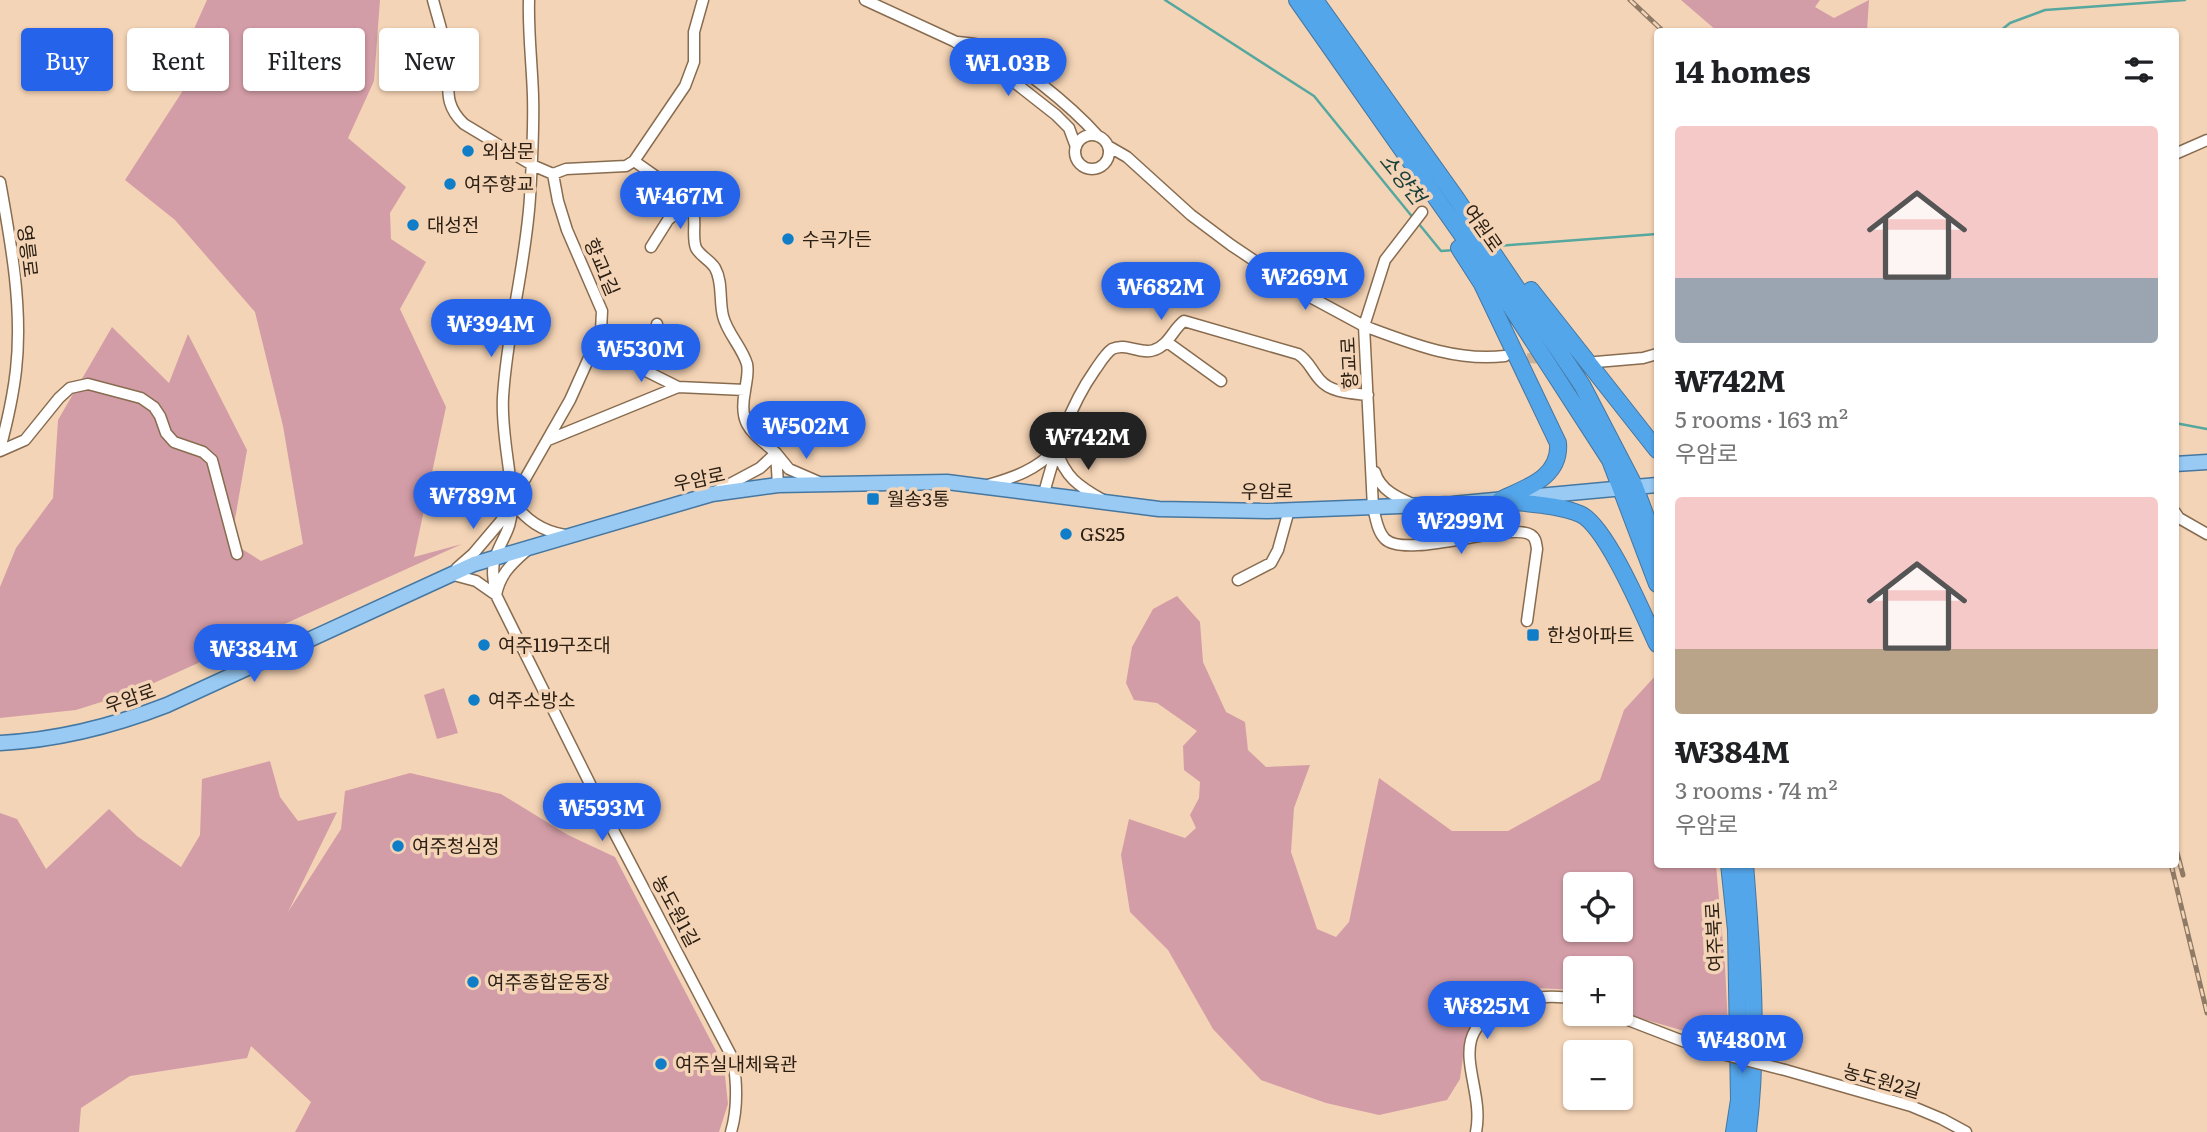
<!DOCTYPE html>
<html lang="en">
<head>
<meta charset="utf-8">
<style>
  body { margin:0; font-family:Literata,"Noto Sans KR",serif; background:#f2f2f2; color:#202124; height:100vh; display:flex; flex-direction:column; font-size:26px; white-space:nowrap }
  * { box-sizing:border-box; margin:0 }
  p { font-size:23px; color:#757577 }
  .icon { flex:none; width:38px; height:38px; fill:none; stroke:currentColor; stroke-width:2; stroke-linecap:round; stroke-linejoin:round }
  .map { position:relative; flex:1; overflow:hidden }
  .panel { position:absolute; left:1654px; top:28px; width:525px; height:840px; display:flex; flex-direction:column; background:#fff; border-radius:7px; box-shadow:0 2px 5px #0004 }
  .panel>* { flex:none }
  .top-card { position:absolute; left:21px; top:28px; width:665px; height:63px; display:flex; gap:14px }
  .buttons { position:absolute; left:1563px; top:872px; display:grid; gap:14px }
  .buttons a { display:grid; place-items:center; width:70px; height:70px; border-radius:7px; background:#fff; box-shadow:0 2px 5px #0004; font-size:35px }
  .price { position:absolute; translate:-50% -60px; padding:0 16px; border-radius:24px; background:#2563eb; color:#fff; font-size:23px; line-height:46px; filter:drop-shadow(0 2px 4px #0008) }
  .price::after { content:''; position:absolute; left:50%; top:42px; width:21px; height:16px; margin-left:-10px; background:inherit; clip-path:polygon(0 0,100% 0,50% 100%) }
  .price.current { background:#222; color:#fff }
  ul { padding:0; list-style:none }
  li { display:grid; align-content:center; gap:14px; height:371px; padding:0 21px }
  li span { display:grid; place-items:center; height:217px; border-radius:7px; color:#555 }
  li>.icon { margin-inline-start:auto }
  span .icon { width:126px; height:126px; fill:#fffc; stroke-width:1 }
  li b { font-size:30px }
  h2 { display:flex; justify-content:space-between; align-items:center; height:84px; padding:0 21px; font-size:30px }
  .pill { padding:0 24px; border-radius:7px; background:#fff; box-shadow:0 2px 5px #0004; font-size:24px; line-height:63px }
  .pill.current { background:#2563eb; color:#fff }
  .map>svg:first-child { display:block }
  .green { fill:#d39da7; fill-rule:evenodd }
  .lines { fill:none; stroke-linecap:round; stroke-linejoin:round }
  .stream { stroke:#56a89f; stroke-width:2.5 }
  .minor-tunnel { stroke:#ccb096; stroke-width:10; stroke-dasharray:10 5; stroke-linecap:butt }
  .minor-casing { stroke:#886c50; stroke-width:13 }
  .major-casing { stroke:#4677a0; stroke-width:17 }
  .highway-casing { stroke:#4677a0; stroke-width:18 }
  .minor { stroke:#fff; stroke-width:10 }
  .major { stroke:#98caf3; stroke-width:14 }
  .highway { stroke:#54a6eb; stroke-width:16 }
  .rail-casing { stroke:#8f7a65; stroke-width:5 }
  .rail { stroke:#f4d4b6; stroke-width:2.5; stroke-dasharray:8; stroke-linecap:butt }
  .minor-bridge-casing { stroke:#886c50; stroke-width:13; stroke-linecap:butt }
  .minor-bridge { stroke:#fff; stroke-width:10 }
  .poi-dot { fill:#0f7dc7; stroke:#f4d4b6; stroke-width:2.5 }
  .labels { text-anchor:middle; stroke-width:7; stroke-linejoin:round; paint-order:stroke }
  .poi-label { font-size:19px; fill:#2c2015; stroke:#f4d4b6; text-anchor:start }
  .street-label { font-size:19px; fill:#2c2015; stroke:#f4d4b6 }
  .water-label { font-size:21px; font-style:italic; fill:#173e3a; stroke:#f4d4b6 }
</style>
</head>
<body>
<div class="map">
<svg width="2207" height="1132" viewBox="0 0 2207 1132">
  <rect width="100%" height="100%" fill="#f4d4b6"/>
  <!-- green -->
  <path class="green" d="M207,0H380L374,81L348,138L406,187L390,213L391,239L426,262L400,309L446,407L414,557L462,544L136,691L76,710L0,718V587L16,548L53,498L58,420L112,327L169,383L188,334L247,450L231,542L261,561L303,544L283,426L255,312L175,220L125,180L182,92L179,62Z
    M1681,0H1820L1815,7L1834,18L1869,0L1867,31H1717Z
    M1177,596L1200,622L1203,662L1226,712L1245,722L1248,750L1266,767L1310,765L1294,808L1291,852L1317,929L1336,937L1349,922L1379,778L1452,831H1508L1600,780L1624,710L1657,674V864L1716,865L1725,966L1729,1044L1636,1017L1621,1010L1620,968H1575V990L1535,988L1488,1007L1466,1035L1460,1079L1447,1100L1379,1115L1326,1103L1261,1080L1213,1029L1168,950L1130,912L1121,855L1129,819L1185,838L1196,828L1190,815L1199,798L1200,782L1184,770L1183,746L1197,731L1157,703L1134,700L1126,683L1132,647L1153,609ZM1575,884H1620V929H1575Z
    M444,688L458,733L437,739L424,695Z
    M270,761L280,797L298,821L337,812L288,912L341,829L345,791L410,773L501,794L568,835L615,857L724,1066L728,1104L719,1132H295L311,1102L251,1046L247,1058L130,1076L81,1108L79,1132H0V813L17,819L46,869L109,809L137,836L181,867L200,835L202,779Z"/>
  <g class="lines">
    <!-- stream -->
    <path class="stream" d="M1165,0L1314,96L1414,219
      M1999,32L2010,23L2045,10L2185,0
      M1419,224L1441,251L1455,250
      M1497,246L1657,234
      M2175,423L2207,429"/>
    <!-- minor-tunnel -->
    <path class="minor-tunnel" d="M1512,357L1590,362"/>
    <!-- minor casing -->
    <g class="minor-casing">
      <path id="minor" d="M433,0C438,19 445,39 447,58C451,86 441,102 464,124L532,165L553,174L558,201L567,230L602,311L601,331L570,400L501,521L473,554L457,568
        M529,0C528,32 532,64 533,96C534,129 532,163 530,197C526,264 507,330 503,397C501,433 511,468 512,503C512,531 503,535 495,558C491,569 494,584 496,595L612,828L733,1059C737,1083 738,1108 731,1132
        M703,0L694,32V62L685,86L634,161L691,201C698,218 691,236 696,248C700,256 710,260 715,268C723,282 719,300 723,316C727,333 742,347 747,364C749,373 746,382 745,391C738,426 752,432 776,453L778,485
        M865,0L954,41L1014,82L1056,115L1069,128L1076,147
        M957,42C964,43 972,43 979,45C1015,59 1072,107 1098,136
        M1075 152a17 17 0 1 1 34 0a17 17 0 1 1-34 0Z
        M1108,146L1127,157L1191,215L1231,245L1301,292L1364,326L1373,508C1376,518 1377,531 1385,539C1407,560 1510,521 1531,535C1536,538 1536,543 1537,549L1527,621
        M2175,154L2207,140
        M553,174L566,169L626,166L634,161
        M0,182C11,243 23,308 16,370C13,397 7,423 0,449
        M1422,212L1385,260L1364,326C1410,343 1456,362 1505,356
        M651,247L668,220L691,201
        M657,324L653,350L644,370L678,387
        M1167,342L1221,381
        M1596,362L1643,358L1657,354
        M548,440L678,387L745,390
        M0,451L25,440L59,398L70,388L88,384L141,398L154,407L160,416L166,433L174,442L203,452L212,460L237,554
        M1375,472C1380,490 1398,498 1415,505
        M988,485C1015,477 1036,470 1056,449C1065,477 1078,486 1103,500
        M717,491L760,468L776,453L789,469L819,482
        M1044,493C1056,449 1069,407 1095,370C1100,363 1105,354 1112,349C1126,342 1141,355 1154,350C1169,345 1173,329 1184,321L1298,354C1309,361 1311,370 1320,380C1331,393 1352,393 1368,395
        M512,502C527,520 541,531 565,535
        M2175,512L2179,518L2207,534
        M450,574L476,581L496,595C500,575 510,565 526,551
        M1238,580L1271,563L1278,550L1289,510
        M1610,1013L1706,1050
        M1785,1070L1911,1106L1942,1119L1966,1132
        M1476,1132C1486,1083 1440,1035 1505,1007C1529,997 1550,994 1575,999"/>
    </g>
    <!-- major casing -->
    <g class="major-casing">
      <path id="major" d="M2175,464L2207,462
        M0,743C58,740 113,726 167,705L474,564L712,494L778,485L947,482L1159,509L1268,511L1452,504L1657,485"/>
    </g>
    <!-- highway casing -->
    <g class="highway-casing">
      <path id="highway" d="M1297,0L1493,279L1610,460L1657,584
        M1315,0L1456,198L1582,385L1635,487L1657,546
        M1459,248L1482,284L1558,443C1561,478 1525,488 1500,500
        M1531,290L1657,450
        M1500,500C1525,504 1557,504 1580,514C1606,525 1644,616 1657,644
        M1729,864L1736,930L1739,1100L1734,1132
        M1745,864C1752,953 1759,1044 1748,1132"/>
    </g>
    <!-- minor -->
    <use href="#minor" class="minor"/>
    <!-- major -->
    <use href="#major" class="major"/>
    <!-- highway -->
    <use href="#highway" class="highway"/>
    <!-- rail casing -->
    <g class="rail-casing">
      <path id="rail" d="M1630,0L1664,32
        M2175,845L2183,875
        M2171,864L2207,1013"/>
    </g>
    <!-- rail -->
    <use href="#rail" class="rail"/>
    <!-- minor-bridge casing -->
    <g class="minor-bridge-casing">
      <path id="minor-bridge" d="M1706,1050L1785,1070"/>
    </g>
    <!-- minor-bridge -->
    <use href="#minor-bridge" class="minor-bridge"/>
  </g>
  <!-- markers -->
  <g class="poi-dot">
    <circle cx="468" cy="151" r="7"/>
    <circle cx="450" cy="184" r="7"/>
    <circle cx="413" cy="225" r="7"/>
    <circle cx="788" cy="239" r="7"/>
    <rect x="866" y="492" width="14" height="14" rx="3.5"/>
    <circle cx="1066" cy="534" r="7"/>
    <rect x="1526" y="628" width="14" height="14" rx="3.5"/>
    <circle cx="484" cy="645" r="7"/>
    <circle cx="474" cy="700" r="7"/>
    <circle cx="398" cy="846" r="7"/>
    <circle cx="473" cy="982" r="7"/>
    <circle cx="661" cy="1064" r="7"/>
  </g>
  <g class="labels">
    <!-- poi labels -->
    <g class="poi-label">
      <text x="482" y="158">외삼문</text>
      <text x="464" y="191">여주향교</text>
      <text x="427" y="232">대성전</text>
      <text x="802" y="246">수곡가든</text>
      <text x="887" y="506">월송3통</text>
      <text x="1080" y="541">GS25</text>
      <text x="1547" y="642">한성아파트</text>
      <text x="498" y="652">여주119구조대</text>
      <text x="488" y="707">여주소방소</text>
      <text x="412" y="853">여주청심정</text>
      <text x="487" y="989">여주종합운동장</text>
      <text x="675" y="1071">여주실내체육관</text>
    </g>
    <!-- street labels -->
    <g class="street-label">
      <text transform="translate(1483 228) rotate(55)" y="7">여원로</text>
      <text transform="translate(28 251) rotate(83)" y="7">영릉로</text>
      <text transform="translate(602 267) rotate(67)" y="7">향교1길</text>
      <text transform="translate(1349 363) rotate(-93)" y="7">향교로</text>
      <text transform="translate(699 479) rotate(-12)" y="7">우암로</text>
      <text x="1267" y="498">우암로</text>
      <text transform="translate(130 698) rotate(-19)" y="7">우암로</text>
      <text transform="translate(676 911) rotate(62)" y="7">농도원1길</text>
      <text transform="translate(1714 937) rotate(-93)" y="7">여주북로</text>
      <text transform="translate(1882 1081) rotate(16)" y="7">농도원2길</text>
    </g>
    <!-- water labels -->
    <g class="water-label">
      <text transform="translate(1402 179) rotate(51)" y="7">소양천</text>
    </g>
  </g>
</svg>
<div class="buttons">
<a><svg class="icon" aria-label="locate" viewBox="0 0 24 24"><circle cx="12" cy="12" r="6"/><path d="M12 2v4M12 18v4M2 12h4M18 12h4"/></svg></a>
<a>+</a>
<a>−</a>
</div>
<b class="price" style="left:1008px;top:98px">₩1.03B</b>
<b class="price" style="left:680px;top:231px">₩467M</b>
<b class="price" style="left:1305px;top:312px">₩269M</b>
<b class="price" style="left:1161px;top:322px">₩682M</b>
<b class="price" style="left:491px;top:359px">₩394M</b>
<b class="price" style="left:641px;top:384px">₩530M</b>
<b class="price" style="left:806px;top:461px">₩502M</b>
<b class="price current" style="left:1088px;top:472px">₩742M</b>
<b class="price" style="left:473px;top:531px">₩789M</b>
<b class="price" style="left:1461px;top:556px">₩299M</b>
<b class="price" style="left:254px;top:684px">₩384M</b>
<b class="price" style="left:602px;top:843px">₩593M</b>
<b class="price" style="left:1487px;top:1041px">₩825M</b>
<b class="price" style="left:1742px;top:1075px">₩480M</b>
<div class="top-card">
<a class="pill current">Buy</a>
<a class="pill">Rent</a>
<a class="pill">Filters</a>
<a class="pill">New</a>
</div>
<section class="panel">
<h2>14 homes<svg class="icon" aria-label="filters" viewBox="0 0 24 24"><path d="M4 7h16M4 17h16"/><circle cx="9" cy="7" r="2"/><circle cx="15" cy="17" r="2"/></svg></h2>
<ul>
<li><span style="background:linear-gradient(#f6c9c9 70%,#9aa5b1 0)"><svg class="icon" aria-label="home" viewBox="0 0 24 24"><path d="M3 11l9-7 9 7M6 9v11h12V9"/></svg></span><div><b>₩742M</b><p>5 rooms · 163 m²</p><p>우암로</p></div></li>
<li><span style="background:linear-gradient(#f6c9c9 70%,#b9a48a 0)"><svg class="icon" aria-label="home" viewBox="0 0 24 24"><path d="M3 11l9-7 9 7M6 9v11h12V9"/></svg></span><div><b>₩384M</b><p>3 rooms · 74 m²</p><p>우암로</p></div></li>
</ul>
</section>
</div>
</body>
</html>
